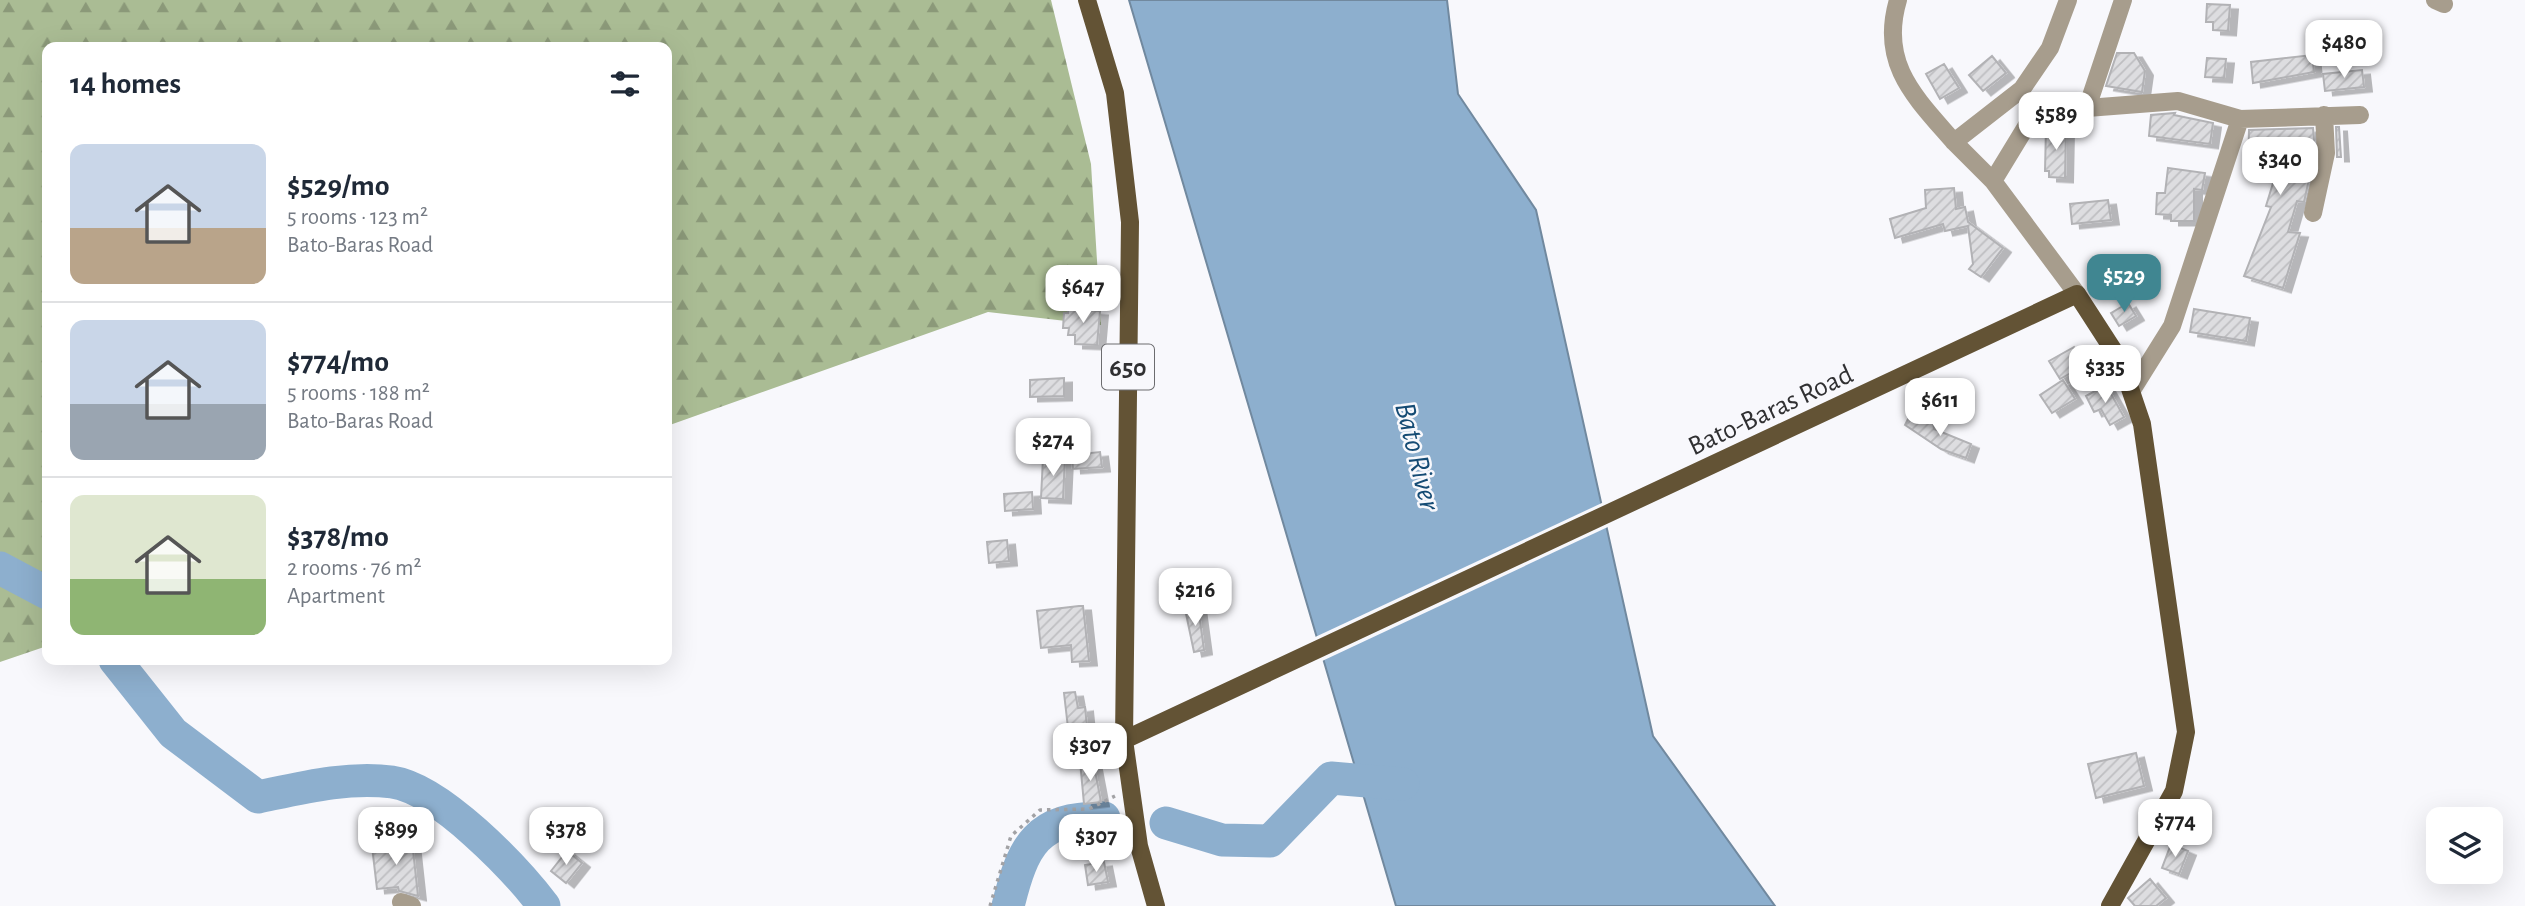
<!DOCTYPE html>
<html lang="en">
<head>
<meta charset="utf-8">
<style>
  body { margin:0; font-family:"Alegreya Sans",sans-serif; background:#f6f6f7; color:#1f2937; height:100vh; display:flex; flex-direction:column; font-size:26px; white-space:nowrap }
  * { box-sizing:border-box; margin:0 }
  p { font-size:23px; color:#747a83 }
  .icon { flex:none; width:38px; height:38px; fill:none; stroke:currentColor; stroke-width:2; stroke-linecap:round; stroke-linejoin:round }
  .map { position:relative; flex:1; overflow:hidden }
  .panel { position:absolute; left:42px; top:42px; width:630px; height:623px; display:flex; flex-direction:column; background:#fff; border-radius:14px; box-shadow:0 7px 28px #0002 }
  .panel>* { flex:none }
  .controls { position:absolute; left:2426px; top:807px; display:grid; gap:14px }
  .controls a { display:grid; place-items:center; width:77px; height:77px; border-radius:14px; background:#fff; box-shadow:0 7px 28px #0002; font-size:35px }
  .price { position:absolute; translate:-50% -60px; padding:0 16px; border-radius:14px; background:#fff; color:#222; font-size:23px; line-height:46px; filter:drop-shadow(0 2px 4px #0008) }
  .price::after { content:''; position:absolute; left:50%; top:42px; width:21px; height:16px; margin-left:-10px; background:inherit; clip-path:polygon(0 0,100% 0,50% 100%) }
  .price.on { background:#408691; color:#fff }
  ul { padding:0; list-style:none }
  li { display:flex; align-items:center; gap:21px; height:175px; padding:0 28px }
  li+li { border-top:2px solid #e0e1e3 }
  li span { display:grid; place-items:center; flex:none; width:196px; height:140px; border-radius:14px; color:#555 }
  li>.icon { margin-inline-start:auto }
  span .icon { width:84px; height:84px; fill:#fffc; stroke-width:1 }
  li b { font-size:30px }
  h2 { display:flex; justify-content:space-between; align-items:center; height:84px; padding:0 28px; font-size:30px }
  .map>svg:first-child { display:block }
  .forest { fill:url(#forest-firs) }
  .water { fill:#8dafce; stroke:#71899f; stroke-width:2 }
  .pier { fill:#f8f8fc }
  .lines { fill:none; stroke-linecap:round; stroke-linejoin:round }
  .river { stroke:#8dafce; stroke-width:33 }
  .building { fill:url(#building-hatch); stroke:#b2b2b5; stroke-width:2; filter:url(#shadow) }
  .path { stroke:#a2a2a5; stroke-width:3.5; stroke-dasharray:3.5 5; stroke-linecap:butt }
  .minor { stroke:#a79d8d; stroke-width:18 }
  .major { stroke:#635335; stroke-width:18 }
  .labels { text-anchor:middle; stroke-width:5; stroke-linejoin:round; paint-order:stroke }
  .shield { fill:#f8f8fc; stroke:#6c6c6f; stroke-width:2 }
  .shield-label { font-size:26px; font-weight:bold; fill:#303032 }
  .street-label { font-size:28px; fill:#303032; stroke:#f8f8fc }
  .water-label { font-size:30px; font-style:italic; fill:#154b74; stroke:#f8f8fc }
</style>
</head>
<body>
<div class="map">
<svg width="2525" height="906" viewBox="0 0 2525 906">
  <defs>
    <pattern id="forest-firs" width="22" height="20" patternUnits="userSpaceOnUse" patternTransform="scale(1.75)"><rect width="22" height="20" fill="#aabc94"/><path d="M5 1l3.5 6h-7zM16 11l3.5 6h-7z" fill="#8b9979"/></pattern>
    <pattern id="building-hatch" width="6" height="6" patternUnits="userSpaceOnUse" patternTransform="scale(1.75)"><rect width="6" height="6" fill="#dddde0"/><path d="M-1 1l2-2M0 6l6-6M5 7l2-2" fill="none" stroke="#bebec1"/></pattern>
    <filter id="shadow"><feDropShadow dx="8" dy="4.5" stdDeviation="0" flood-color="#0004"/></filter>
  </defs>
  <rect width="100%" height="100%" fill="#f8f8fc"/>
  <!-- forest -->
  <path class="forest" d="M0,0H1051L1091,164L1101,325L988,312L667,426V47H47V646L0,662Z"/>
  <!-- water -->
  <path class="water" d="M1129,0H1447L1458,94L1536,210L1653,736L1775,906H1396Z"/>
  <!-- pier -->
  <path class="pier" d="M1604,502L1610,526L1320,662L1313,638Z"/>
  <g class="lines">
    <!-- river -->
    <path class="river" d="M0,568L47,593
      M115,660L173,733L258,797C301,788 348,776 392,782C440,789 515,868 544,906
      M1166,823L1222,840L1270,841L1331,778L1403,784
      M1008,906C1023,845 1037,817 1104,818"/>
  </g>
  <!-- building -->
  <path class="building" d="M2207,4L2230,5L2228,31L2213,30V22H2206Z
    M2117,53H2134L2145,71L2142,92L2106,86Z
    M2312,55L2314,72L2253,83L2251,62Z
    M1992,56L2006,73L1983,91L1969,75Z
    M2207,58L2226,59L2224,78L2205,77Z
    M1944,64L1959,88L1940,99L1926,74Z
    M2362,70L2364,87L2325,91L2323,74Z
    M2175,113L2174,115L2213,123L2210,144L2149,136L2151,115Z
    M2046,127H2066L2065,178L2049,177V171H2045Z
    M2336,127H2339L2341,157H2337Z
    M2313,128L2315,152L2304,202L2297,201L2288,232L2300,233L2283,288L2244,276L2271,207L2266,206L2277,170L2257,172L2248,164L2249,130Z
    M2168,168L2205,173L2202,190L2194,189V221H2171V215L2156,214L2157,193H2165Z
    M1954,188L1956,209L1965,207L1968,222L2003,248L1981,277L1969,269L1973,264L1968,226L1945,231L1943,224L1895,238L1890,219L1926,208L1925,190Z
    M2108,200L2111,220L2072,224L2070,204Z
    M2128,303L2136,316L2119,326L2111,313Z
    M1068,308L1100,311L1097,345L1075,344V335H1068L1069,328H1063L1064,313H1068Z
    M2194,309L2250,318L2246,341L2190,332Z
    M2074,347L2085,365L2060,379L2049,361Z
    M1064,378V396L1030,397V380Z
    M2063,380L2075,399L2052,413L2040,395Z
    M2106,385L2124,417L2110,425L2101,409L2094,412L2086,396Z
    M1908,419L1918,423L1933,420L1934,429L1971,444L1966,458L1941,449L1905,425Z
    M1100,452L1102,467L1073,469L1072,455Z
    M1043,458H1065L1063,499L1041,498Z
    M1032,492L1033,509L1005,511L1004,494Z
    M1007,540L1009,561L989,563L987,542Z
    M1079,606H1083L1089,661L1072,662L1071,645L1041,648L1037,611Z
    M1198,606L1204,650L1194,652L1185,609Z
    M1075,692L1078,708L1085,707L1087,727L1082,728L1086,752L1071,754L1064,693Z
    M2136,753L2144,786L2096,798L2088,764Z
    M1093,760L1101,802L1084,804L1080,761Z
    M412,841L418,896L399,891L398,887L377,889L372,846Z
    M2171,844L2188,851L2179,874L2162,868Z
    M567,851L582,863L566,883L551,871Z
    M1104,862L1108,882L1088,885L1085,865Z
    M2150,879L2166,898L2156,906H2135L2128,898Z"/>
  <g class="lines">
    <!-- path -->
    <path class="path" d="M990,906L1011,836L1040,810L1089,809L1115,796"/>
    <!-- minor -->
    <path class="minor" d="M1898,0C1879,64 1915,97 1954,142
      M2068,0L2050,48L2022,89L1954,142L1993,181L2077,294
      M2435,0L2444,4
      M2087,108L2123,0
      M1993,181L2032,117L2087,108L2178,101L2240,119L2360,115
      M2313,213L2326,153L2324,115
      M2132,390L2172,326L2240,119
      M401,902L412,906"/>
    <!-- major -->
    <path class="major" d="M1087,0L1115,93L1130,222L1124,740L1139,846L1156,906
      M1124,740L2077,294L2121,362L2142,424L2186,732L2174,791L2110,906"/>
  </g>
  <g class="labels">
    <!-- shield labels -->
    <rect class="shield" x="1102" y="344.5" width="52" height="45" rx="5"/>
    <g class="shield-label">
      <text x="1128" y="376">650</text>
    </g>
    <!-- street labels -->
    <g class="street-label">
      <text transform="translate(1770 409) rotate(-25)" y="10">Bato-Baras Road</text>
    </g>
    <!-- water labels -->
    <g class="water-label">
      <text transform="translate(1418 456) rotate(76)" y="10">Bato River</text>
    </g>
  </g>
</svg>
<div class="controls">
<a><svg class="icon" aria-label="layers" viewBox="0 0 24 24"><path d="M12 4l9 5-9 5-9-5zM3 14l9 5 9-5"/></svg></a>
</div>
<b class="price" style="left:2344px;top:80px">$480</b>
<b class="price" style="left:2056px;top:152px">$589</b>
<b class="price" style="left:2280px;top:197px">$340</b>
<b class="price on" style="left:2124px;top:314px">$529</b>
<b class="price" style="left:1083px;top:325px">$647</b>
<b class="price" style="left:2105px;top:405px">$335</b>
<b class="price" style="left:1940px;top:438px">$611</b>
<b class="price" style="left:1053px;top:478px">$274</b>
<b class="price" style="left:1195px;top:628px">$216</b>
<b class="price" style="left:1090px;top:783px">$307</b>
<b class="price" style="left:2175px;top:859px">$774</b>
<b class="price" style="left:396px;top:867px">$899</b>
<b class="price" style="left:566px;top:867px">$378</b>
<b class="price" style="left:1096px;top:874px">$307</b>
<section class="panel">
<h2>14 homes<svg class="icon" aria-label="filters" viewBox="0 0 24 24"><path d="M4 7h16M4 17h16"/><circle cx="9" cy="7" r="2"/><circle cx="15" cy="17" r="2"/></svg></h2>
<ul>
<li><span style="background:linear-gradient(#c9d6e8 60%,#b9a48a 0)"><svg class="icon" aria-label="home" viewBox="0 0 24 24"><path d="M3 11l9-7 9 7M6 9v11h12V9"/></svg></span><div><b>$529/mo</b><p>5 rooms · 123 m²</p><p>Bato-Baras Road</p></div></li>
<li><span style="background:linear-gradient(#c9d6e8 60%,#9aa5b1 0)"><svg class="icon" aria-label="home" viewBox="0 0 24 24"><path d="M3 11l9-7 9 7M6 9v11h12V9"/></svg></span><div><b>$774/mo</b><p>5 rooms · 188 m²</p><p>Bato-Baras Road</p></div></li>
<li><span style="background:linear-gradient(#dfe7d0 60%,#8fb573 0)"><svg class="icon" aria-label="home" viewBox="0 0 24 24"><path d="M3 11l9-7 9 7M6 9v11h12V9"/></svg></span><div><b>$378/mo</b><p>2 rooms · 76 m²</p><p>Apartment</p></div></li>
</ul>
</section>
</div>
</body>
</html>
